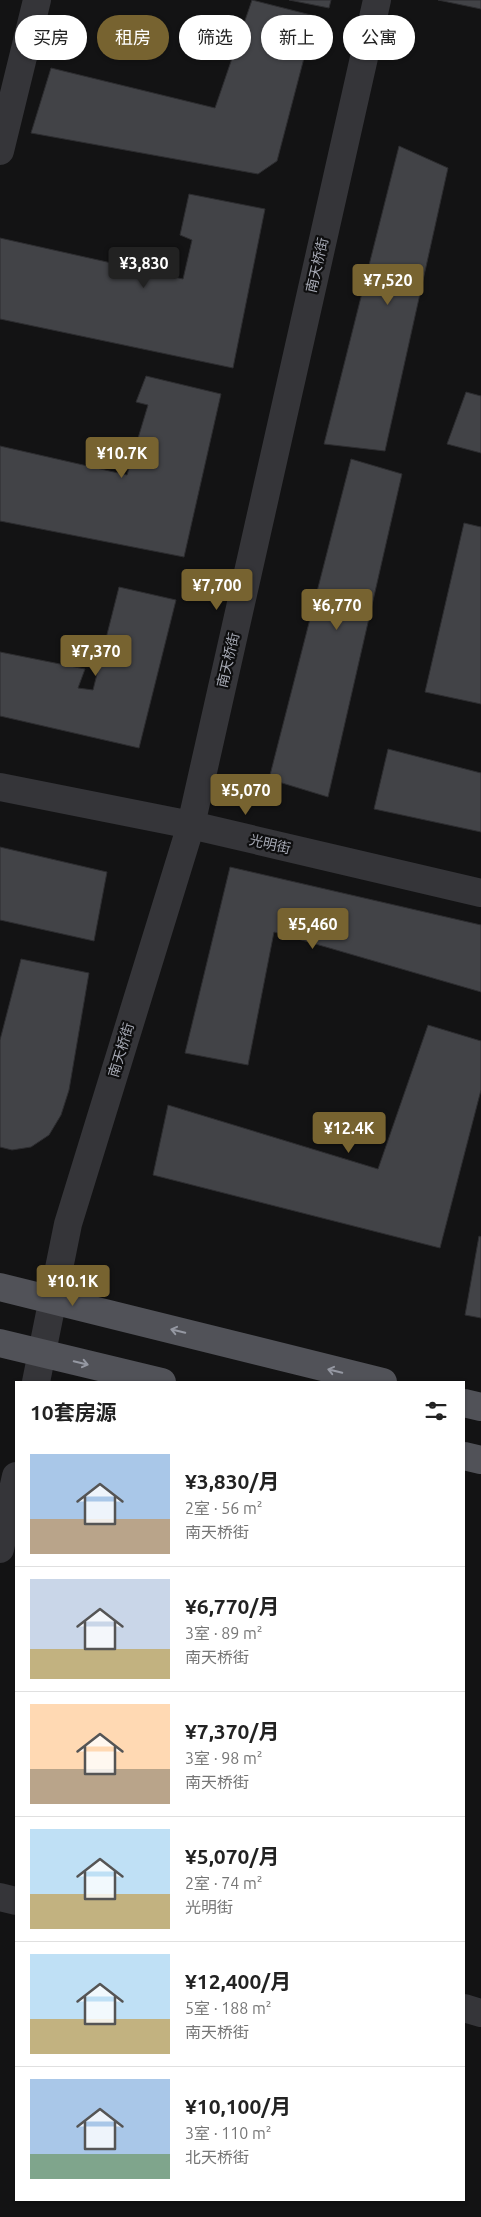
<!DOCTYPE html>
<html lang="zh">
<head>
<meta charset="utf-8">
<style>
  body { margin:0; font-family:Ubuntu,"Noto Sans SC",sans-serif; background:#f6f6f6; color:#222; height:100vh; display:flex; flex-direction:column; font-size:19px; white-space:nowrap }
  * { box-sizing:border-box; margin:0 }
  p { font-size:16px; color:#767676 }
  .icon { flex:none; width:28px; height:28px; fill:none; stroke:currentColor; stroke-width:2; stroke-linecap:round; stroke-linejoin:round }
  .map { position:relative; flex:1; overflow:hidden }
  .drawer { position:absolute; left:15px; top:1381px; width:450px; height:820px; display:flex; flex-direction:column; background:#fff; border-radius:0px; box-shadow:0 1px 4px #0004 }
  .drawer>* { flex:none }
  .banner { position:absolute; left:15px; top:15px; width:451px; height:45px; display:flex; gap:10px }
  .price { position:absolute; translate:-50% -42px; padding:0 11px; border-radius:5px; background:#776330; color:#fff; font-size:16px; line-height:32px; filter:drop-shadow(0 1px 2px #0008) }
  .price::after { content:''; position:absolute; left:50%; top:30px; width:15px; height:11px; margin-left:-8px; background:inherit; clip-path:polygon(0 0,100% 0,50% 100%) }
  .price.on { background:#222; color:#fff }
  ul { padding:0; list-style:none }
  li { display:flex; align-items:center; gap:15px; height:125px; padding:0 15px }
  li+li { border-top:1px solid #e0e0e0 }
  li span { display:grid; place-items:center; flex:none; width:140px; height:100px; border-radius:0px; color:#555 }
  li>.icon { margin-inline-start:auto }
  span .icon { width:60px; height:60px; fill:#fffc; stroke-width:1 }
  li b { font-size:21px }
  h2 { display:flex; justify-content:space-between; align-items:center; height:60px; padding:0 15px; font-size:21px }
  .pill { padding:0 18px; border-radius:22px; background:#fff; box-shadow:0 1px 4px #0004; font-size:18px; line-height:45px }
  .pill.on { background:#776330; color:#fff }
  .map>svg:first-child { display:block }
  .building { fill:#424347; stroke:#2d2d30 }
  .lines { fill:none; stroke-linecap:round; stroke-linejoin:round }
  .minor { stroke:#353539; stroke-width:28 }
  .major { stroke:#515258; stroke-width:28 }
  .major-bridge { stroke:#515258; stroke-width:28 }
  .oneway { stroke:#9598a2 }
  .labels { text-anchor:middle; stroke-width:4.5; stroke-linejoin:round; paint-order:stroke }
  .street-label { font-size:14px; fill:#a6a9b4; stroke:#0e0e0f }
</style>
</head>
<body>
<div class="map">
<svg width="481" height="2217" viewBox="0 0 481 2217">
  <rect width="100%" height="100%" fill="#131314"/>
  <!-- building -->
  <path class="building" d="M252,0L315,16L277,161L258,174L31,133L51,68L215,108Z
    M289,0H331L329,8Z
    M438,0H481V9Z
    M399,146L448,168L385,451L324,444Z
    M189,194L265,209L233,368L0,319V238L183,279L192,240L180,235Z
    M146,376L221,394L184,557L0,521V446L127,475L148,405L136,402Z
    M466,392L481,396V453L447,444Z
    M351,459L402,474L328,797L269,779Z
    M464,523L481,527V704L425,692Z
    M119,587L176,600L139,748L0,716V652L85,669L78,688L93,690Z
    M388,749L481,773V832L374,809Z
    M0,847L107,872L94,941L0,920Z
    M230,867L481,925V992L274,932L248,1065L185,1053Z
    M21,959L89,973L69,1090L61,1115L49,1135L31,1147L12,1150L0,1147V1040Z
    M428,1025L481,1041V1090L440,1248L153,1175L168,1105L378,1169Z
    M479,1236L481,1237V1318L465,1315Z"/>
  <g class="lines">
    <!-- minor -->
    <path class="minor" d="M0,151L37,0
      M0,787L191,825L481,893
      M36,1382L68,1224L191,825L377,0
      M0,1549L16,1476
      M0,1897L16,1901
      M464,2008L481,2013"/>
    <!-- major -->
    <path class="major" d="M464,1403L481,1407
      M464,1456L481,1460"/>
    <!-- major-bridge -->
    <path class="major-bridge" d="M0,1287L383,1382
      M0,1343L162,1382"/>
  </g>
  <!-- one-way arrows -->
  <defs><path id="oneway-shaft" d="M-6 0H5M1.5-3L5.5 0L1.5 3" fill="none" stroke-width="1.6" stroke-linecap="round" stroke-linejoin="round" transform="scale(1.25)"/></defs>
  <g class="oneway">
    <use href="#oneway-shaft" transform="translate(178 1331) rotate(-166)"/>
    <use href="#oneway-shaft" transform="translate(81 1363) rotate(14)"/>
    <use href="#oneway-shaft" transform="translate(335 1371) rotate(-166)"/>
  </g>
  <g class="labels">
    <!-- street labels -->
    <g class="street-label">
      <text transform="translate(317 265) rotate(-77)" y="5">南天桥街</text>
      <text transform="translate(228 660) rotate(-77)" y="5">南天桥街</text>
      <text transform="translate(270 844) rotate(13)" y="5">光明街</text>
      <text transform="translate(121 1050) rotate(-73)" y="5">南天桥街</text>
    </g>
  </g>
</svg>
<b class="price on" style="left:144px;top:289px">¥3,830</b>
<b class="price" style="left:388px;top:306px">¥7,520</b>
<b class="price" style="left:122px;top:479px">¥10.7K</b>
<b class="price" style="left:217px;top:611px">¥7,700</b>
<b class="price" style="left:337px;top:631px">¥6,770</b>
<b class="price" style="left:96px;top:677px">¥7,370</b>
<b class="price" style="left:246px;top:816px">¥5,070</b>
<b class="price" style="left:313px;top:950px">¥5,460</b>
<b class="price" style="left:349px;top:1154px">¥12.4K</b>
<b class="price" style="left:73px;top:1307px">¥10.1K</b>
<div class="banner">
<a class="pill">买房</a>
<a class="pill on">租房</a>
<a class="pill">筛选</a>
<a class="pill">新上</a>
<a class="pill">公寓</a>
</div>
<section class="drawer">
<h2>10套房源<svg class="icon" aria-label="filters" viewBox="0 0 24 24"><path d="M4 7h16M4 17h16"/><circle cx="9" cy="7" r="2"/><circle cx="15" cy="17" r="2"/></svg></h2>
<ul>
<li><span style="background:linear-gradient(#a9c7e8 65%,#b9a48a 0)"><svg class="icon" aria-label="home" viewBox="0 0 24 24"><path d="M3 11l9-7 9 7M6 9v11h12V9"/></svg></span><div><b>¥3,830/月</b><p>2室 · 56 m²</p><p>南天桥街</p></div></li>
<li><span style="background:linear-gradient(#c9d6e8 70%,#c2b280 0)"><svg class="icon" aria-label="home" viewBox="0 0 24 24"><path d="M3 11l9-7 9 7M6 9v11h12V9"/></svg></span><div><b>¥6,770/月</b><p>3室 · 89 m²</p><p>南天桥街</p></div></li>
<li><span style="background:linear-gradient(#ffd9b3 65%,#b9a48a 0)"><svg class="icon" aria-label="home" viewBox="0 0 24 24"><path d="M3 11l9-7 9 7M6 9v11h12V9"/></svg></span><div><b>¥7,370/月</b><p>3室 · 98 m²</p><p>南天桥街</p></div></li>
<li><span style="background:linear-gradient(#bfe0f5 65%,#c2b280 0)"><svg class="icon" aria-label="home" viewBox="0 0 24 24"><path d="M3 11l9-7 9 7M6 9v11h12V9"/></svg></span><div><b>¥5,070/月</b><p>2室 · 74 m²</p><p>光明街</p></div></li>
<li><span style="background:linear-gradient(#bfe0f5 65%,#c2b280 0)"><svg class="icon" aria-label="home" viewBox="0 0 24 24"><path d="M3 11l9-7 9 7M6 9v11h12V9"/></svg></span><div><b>¥12,400/月</b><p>5室 · 188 m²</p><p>南天桥街</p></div></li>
<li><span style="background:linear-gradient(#a9c7e8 75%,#7fa58c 0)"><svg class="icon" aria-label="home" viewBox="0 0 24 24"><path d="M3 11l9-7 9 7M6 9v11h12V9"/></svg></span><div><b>¥10,100/月</b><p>3室 · 110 m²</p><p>北天桥街</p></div></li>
</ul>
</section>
</div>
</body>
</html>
